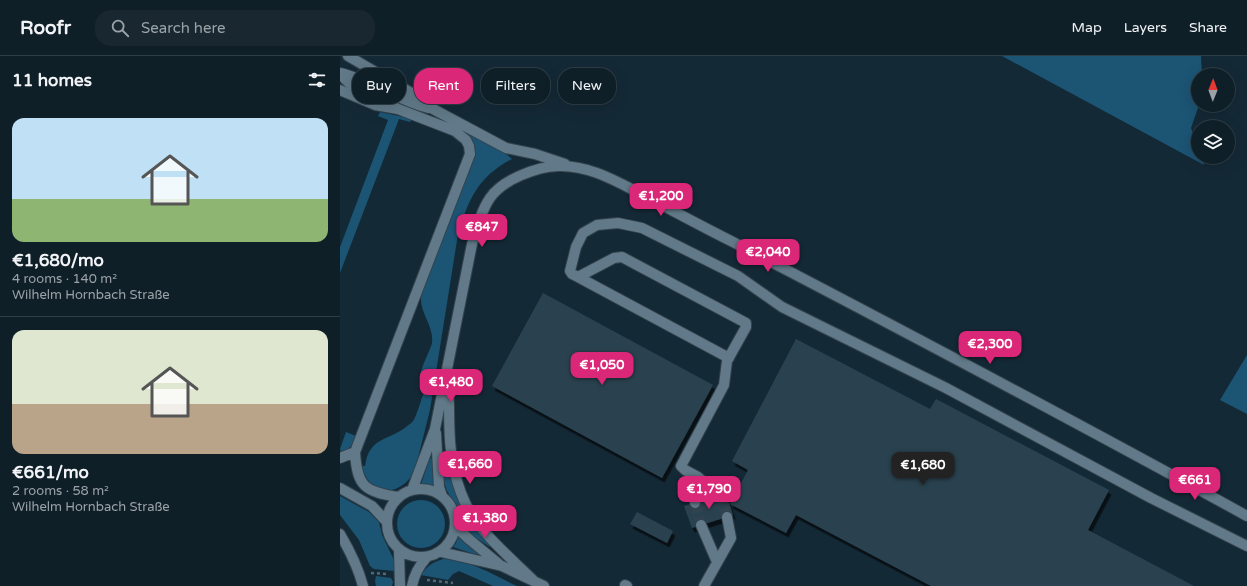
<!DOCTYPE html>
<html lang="en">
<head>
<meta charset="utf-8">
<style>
  body { margin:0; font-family:"Varela Round",sans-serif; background:#182730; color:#f1f3f6; height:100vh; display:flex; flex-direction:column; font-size:15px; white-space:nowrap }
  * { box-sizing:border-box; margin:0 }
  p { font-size:13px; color:#9ba2a8 }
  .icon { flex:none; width:22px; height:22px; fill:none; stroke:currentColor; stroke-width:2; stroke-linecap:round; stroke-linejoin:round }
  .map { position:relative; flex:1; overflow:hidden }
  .drawer { display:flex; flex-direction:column; background:#0f1f28; width:340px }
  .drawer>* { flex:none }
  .banner { position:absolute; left:12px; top:12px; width:380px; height:36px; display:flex; gap:8px }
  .needle { width:26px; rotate:1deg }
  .fabs { position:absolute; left:851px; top:12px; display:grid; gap:8px }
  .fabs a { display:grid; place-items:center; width:44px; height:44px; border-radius:50%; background:#0f1f28; box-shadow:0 4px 16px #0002,0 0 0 1px #2f3d45; font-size:20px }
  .price { position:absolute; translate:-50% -34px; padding:0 9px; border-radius:8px; background:#db2777; color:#fff; font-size:13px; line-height:26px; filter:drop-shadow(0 1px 2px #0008) }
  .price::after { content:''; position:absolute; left:50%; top:24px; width:12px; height:9px; margin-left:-6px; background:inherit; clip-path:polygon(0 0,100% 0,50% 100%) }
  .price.on { background:#222; color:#fff }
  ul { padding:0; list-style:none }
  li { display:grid; align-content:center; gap:8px; height:212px; padding:0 12px }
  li+li { border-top:1px solid #2f3d45 }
  li span { display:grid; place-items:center; height:124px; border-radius:12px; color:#555 }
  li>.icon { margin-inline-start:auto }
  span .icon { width:72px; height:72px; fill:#fffc; stroke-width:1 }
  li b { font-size:17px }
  h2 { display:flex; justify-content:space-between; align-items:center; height:48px; padding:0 12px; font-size:17px }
  .pill { padding:0 14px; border-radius:16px; background:#0f1f28; box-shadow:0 4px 16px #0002,0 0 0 1px #2f3d45; font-size:14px; line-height:36px }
  .pill.on { background:#db2777; color:#fff }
  header { display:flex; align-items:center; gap:24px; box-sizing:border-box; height:56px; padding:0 20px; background:#0f1f28; border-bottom:1px solid #2f3d45 }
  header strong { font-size:19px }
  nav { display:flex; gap:22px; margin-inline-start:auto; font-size:14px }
  .search { width:280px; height:36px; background:#182730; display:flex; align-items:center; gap:10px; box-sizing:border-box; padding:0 14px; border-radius:16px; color:#9ba2a8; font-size:15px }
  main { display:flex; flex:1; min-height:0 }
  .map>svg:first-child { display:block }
  .green { fill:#1c5474 }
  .building { fill:#2c424f; filter:url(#shadow) }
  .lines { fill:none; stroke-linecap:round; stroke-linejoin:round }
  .minor-tunnel { stroke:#304450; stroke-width:10; stroke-dasharray:10 5; stroke-linecap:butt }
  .minor-casing { stroke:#33434d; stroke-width:12 }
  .path { stroke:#566873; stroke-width:2.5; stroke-dasharray:3 3; stroke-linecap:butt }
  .minor { stroke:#617988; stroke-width:10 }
</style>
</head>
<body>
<header>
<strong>Roofr</strong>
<div class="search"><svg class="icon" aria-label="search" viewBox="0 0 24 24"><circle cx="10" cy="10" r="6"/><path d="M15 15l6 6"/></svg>Search here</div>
<nav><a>Map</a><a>Layers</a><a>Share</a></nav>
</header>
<main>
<section class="drawer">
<h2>11 homes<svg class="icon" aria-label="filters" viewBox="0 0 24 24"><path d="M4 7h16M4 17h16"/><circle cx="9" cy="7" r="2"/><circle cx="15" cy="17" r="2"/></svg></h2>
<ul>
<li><span style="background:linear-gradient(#bfe0f5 65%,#8fb573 0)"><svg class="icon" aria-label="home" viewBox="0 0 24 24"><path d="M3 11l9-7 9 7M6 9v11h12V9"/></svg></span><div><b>€1,680/mo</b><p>4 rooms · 140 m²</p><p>Wilhelm Hornbach Straße</p></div></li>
<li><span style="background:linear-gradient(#dfe7d0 60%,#b9a48a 0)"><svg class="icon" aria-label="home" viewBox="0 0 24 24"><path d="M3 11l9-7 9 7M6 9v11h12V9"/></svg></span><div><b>€661/mo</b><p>2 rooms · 58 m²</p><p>Wilhelm Hornbach Straße</p></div></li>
</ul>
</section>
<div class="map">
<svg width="907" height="530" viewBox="0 0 907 530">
  <defs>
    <filter id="shadow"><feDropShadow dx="2.5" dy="4.5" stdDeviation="0" flood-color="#0009"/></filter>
  </defs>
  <rect width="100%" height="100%" fill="#142936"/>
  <!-- green -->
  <path class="green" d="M662,0H861L862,19H858L859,49L851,72L858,92V101H861L864,109Z
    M40,56L69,62L71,64L70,66L59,63L0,217V191L48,64L38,60Z
    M129,78L165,97L172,103C138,121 129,142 118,178L90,354L75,414C61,442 29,442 22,410H25C29,381 48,385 66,371C68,369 72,367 73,365C77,360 82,340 85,333C71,326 90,297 92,287C94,269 79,257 81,239L135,98L133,85Z
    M907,299V358L880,344Z
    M6,376L16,380C15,387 10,392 4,396H1L0,393Z
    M104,400H106L109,417L116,437L150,489V491L130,478L125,472L118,452L107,435L104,426Z
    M90,402L93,403V430L87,428H81Z
    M0,440L29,456L39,466L42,479L54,504V515L34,513L30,510L19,484L0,459Z
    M57 468a24 24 0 1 1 48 0a24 24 0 1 1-48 0Z
    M118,481L139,496L137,499L113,491L116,487Z
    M103,503C127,502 155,520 177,530H153L119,515L113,518L108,524L81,519C87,510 93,506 103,503Z
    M36,520L51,522L53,526L52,530H36L35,525Z"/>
  <!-- building -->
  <path class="building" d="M203,237L373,329L322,422L152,330Z
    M456,283L590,353L596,343L769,434L748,474L854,530H591L456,459L446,477L390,448L408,414L392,405Z
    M386,437L393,459L352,472L344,450Z
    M297,456L333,475L327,487L290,468Z"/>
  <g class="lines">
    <!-- minor-tunnel -->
    <path class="minor-tunnel" d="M378,439L381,442L387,461
      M355,447L361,469"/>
    <!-- minor casing -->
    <g class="minor-casing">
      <path id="minor" d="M8,0L75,39L93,53L166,92L195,98L225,108
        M0,17C31,24 58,45 89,52
        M0,18L9,27L49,46L55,51
        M0,34L35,49L58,53L115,75L126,84L129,90L130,98L15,396C17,431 25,436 59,441
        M238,221L232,218L230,215L236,191L243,177L257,169L278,167L302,172L398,220L442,251L606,332L811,442L907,490
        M108,328C110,350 108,372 111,395C114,422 124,453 142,473C158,492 177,508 194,525
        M96,377L99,431L102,440
        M0,402L15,396
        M0,432L32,450L46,465
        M47 467a34 34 0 1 1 68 0a34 34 0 1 1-68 0Z
        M72,434L95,373L132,188C137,172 141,155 150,142C163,123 197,111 218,110C251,109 279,127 307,141C335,156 363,171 391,185C564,275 736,366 907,460
        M378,439L358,421L345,414L341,410L384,329L387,305L406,271V267L282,201L274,202L238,221L389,302
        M355,447L358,421
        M361,469L377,506
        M115,470L130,484L159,508
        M0,478C10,495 18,511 23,530
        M59,494L60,530
        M101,496L162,510L204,530
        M285,529L287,530
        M72,530C74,519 79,510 86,502
        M364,530L391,482L387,461"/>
    </g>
    <!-- path -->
    <path class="path" d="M31,517L48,518
      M87,524L113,527"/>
    <!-- minor -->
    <use href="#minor" class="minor"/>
  </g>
</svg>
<div class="fabs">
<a><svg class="needle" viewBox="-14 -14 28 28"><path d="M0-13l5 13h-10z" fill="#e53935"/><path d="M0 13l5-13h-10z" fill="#9ba2a8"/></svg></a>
<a><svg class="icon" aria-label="layers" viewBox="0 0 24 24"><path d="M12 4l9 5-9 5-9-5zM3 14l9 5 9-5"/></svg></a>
</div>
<b class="price" style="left:321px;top:161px">€1,200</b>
<b class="price" style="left:142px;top:192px">€847</b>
<b class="price" style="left:428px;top:217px">€2,040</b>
<b class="price" style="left:650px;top:309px">€2,300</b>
<b class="price" style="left:262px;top:330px">€1,050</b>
<b class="price" style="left:111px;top:347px">€1,480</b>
<b class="price" style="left:130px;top:429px">€1,660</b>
<b class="price on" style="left:583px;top:430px">€1,680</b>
<b class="price" style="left:855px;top:445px">€661</b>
<b class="price" style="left:369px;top:454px">€1,790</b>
<b class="price" style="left:145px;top:483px">€1,380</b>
<div class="banner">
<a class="pill">Buy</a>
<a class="pill on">Rent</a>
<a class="pill">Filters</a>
<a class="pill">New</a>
</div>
</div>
</main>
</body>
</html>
